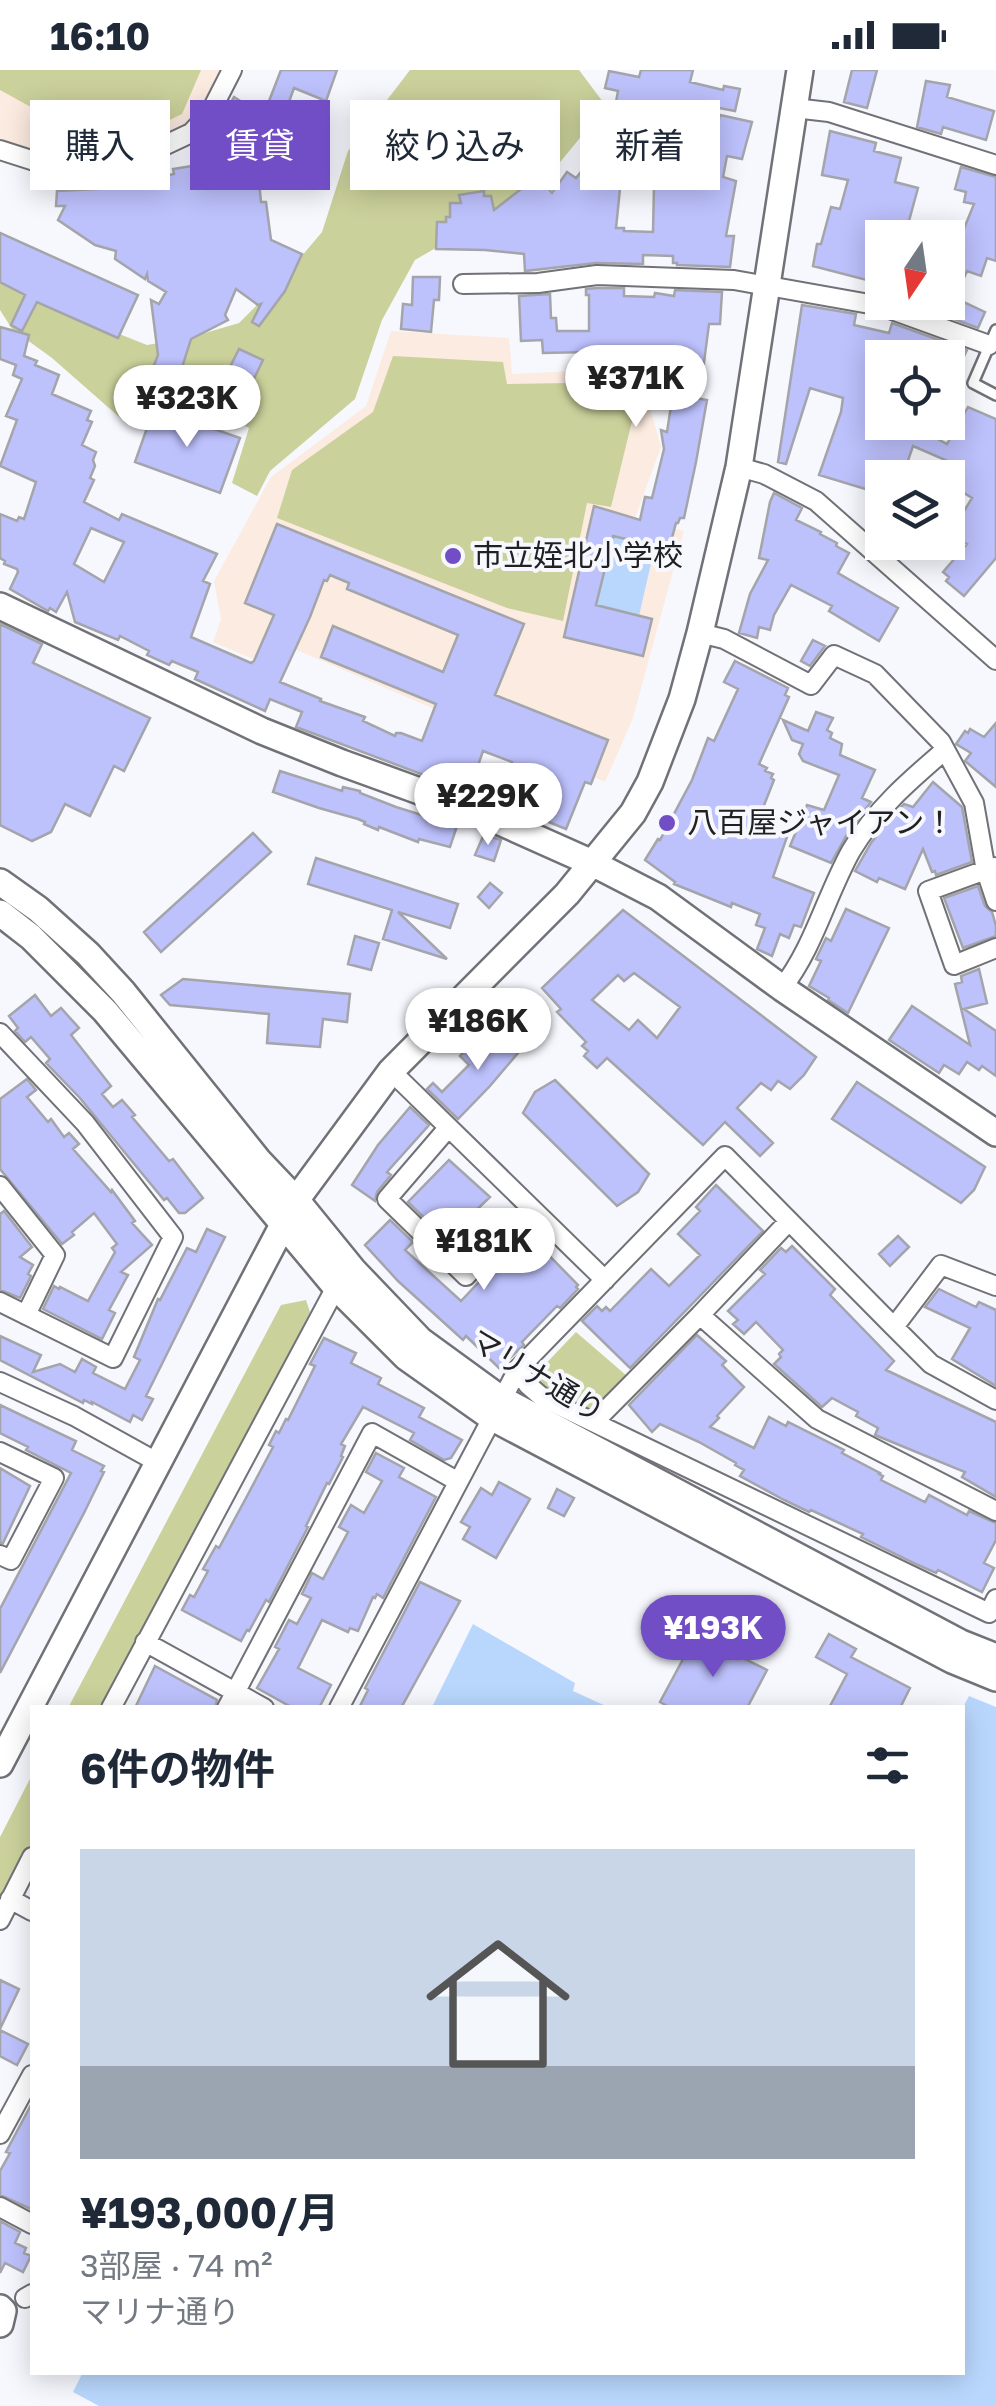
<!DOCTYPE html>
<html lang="ja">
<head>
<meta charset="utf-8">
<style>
  body { margin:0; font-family:"Golos Text","Noto Sans JP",sans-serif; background:#f2f2f3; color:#1f2937; height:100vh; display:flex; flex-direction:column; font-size:38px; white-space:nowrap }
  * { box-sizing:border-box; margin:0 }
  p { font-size:32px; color:#747a83 }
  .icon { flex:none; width:55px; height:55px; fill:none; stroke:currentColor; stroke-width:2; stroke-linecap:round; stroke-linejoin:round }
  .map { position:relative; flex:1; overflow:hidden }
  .side { position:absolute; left:30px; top:1635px; width:935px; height:670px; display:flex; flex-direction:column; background:#fff; border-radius:0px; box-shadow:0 5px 25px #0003 }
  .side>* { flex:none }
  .hud { position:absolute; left:30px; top:30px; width:938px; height:90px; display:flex; gap:20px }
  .needle { width:65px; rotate:193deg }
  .tools { position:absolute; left:865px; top:150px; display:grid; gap:20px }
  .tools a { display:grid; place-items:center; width:100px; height:100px; border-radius:0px; background:#fff; box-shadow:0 5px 25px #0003; font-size:50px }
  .price { position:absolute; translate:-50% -85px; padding:0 22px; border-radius:35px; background:#fff; color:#222; font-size:32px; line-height:65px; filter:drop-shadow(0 2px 5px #0008) }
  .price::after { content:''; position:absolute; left:50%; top:60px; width:30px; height:22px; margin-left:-15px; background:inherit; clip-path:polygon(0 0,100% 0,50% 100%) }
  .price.selected { background:#714dc6; color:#fff }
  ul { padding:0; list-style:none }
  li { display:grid; align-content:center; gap:20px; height:530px; padding:0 50px }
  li+li { border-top:2px solid #e0e1e3 }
  li span { display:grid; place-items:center; height:310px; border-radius:0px; color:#555 }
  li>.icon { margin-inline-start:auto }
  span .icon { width:180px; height:180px; fill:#fffc; stroke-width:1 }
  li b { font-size:42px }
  h2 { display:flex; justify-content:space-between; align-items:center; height:120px; padding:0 50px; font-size:42px }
  .tag { padding:0 35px; border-radius:0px; background:#fff; box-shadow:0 5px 25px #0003; font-size:35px; line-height:90px }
  .tag.selected { background:#714dc6; color:#fff }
  .status { display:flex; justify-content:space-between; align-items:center; height:70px; padding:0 50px; background:#fff; direction:ltr }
  .status svg { height:28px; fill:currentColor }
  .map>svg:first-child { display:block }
  .education { fill:#fcebe0 }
  .green { fill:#cbd19b }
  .water { fill:#b9d7fd }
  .building { fill:#bdc1fc; stroke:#a4a5aa; stroke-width:2.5; fill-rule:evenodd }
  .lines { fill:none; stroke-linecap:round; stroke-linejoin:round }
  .lane-casing { stroke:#717277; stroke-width:14 }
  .street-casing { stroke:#717277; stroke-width:22 }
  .secondary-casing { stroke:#717277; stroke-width:30 }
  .lane { stroke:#fff; stroke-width:9 }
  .street { stroke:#fff; stroke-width:18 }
  .secondary { stroke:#fff; stroke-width:25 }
  .poi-dot { fill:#714dc6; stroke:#f7f8fe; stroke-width:4 }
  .labels { text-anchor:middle; stroke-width:8; stroke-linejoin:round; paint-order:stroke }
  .poi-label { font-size:30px; fill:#212123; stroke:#f7f8fe; text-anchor:start }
  .street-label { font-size:30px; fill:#212123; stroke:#f7f8fe }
</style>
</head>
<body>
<div class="status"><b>16:10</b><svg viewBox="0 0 49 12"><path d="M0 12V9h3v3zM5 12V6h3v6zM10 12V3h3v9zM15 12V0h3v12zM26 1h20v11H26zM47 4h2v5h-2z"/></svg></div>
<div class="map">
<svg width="996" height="2336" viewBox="0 0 996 2336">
  <rect width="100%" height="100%" fill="#f7f8fe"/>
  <!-- education -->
  <path class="education" d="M0,0H226L200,45L187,60L122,88L91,92H74L0,73Z
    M391,261L509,268L512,304L639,298L661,377L635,448L684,461L633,648L605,712L266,567L255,590L213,572L221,549L214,511L271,407L366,336Z"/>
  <!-- green -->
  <path class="green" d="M0,0H201L182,44L145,62L92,71L0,20Z
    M410,0H579L606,36L539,118L415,190L382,250L355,329L270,401L257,426L232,413L249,358L141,304L126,353L52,288L12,259L0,240V207L94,254L147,275L188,268L239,253L279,213L322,162L348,81Z
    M393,286L503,292L507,314L629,312L635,339L611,437L587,433L563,551L507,538L277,448L292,400L373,342Z
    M306,1230L310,1242L104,1637L68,1638L281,1235Z
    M576,1262L627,1306L589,1344L540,1320L535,1305Z
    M32,1705V1775L0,1837V1767Z"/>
  <!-- water -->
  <path class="water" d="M613,466L655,476L639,546L596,535Z
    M473,1554L575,1613L573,1621L608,1637H432Z
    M969,1626L996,1637V2336H99L73,2322L83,2302H962V1639Z"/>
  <!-- building -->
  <path class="building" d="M281,0H337L326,31L294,18L282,51L264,44Z
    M641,0H693L690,12L723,20L724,16L740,19L735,41L688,32L680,73L712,77L720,45L752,52L742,89L727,86L723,107L736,111L726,166H734L730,197L677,195V193H673V186L643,185V194L596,193L525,201L524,184L485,180L436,179L437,152H446V147H450V133H461L459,125L484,121V126H491L494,140L538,106L552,123L567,102L576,108L592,88L604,98L618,21L605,18L609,1L639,7ZM621,109L654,115L653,162L624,161V158H616Z
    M852,0H877L867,38L844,32Z
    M926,11L950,15L947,27L994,41L986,70L943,57L941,64L917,57Z
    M234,27L256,41L229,86L253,82L255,102L258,101L261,132H266L271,170L302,184L285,221L259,256L252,252L261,234L258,235L236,219L225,245L228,250L191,269L179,307L153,298L158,285L151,230L159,234L166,222L148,211L147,204L145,209L115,189L116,181L95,175L58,150L65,136H56L57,121L137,117L136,111L174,104L173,99L198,95L197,84L217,78L212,64L238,55L223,46Z
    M830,61L876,73L874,81L901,88L895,112L918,118L909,151L951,163L950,168H882V214L813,196L817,174H821L831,137L840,139L848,110L822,105Z
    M961,97L996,107V191L987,188L981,206L967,201L955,228L985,242L978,258L908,232H948V184L952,186L959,165L961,166L974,134L964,132L966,122L955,119Z
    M0,163L138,225L118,268L37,232L22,261L11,255L25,225L0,212Z
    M413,207H440L439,230H434L431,262L401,259L403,234L412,235Z
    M598,218H624V226L654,227L655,223L674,226L675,220L722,222L720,254H709L703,300H699L695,328L707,330L696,392L684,448H680L678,453H676L669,479L613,466L596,535L652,549L643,586L564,567L594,436L640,450L645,427L652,428L664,379L661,360L667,362L675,310L672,311L673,301L647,298L648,289H610V284H589V282L543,283L542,270L521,271L519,226L550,224L551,248H556L557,261H589V225H586V219Z
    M802,235L856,244L854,255L889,263L892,253L967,280L948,320V288H882V352H932L927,363L947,374L968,337L996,349V488L964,526L946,511L949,507L943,502L967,474L950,464L972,428L948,413L957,395L913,376L902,408H882V424L819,405L841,342L843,328L810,318L786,394L778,392Z
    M0,257L29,265L24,286L37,291L35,295L59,305L52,324L91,341L87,350L92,352L82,375L96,382L93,390L95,396L90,408L94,410L84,432L119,450L122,444L217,484L203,511L210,514L191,567L251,593L254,591L274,545L245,533L277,454L524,554L495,625L608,670L591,714L585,712L566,759L497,731L512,692L483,681L469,722L296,657L302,642L270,629L265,641L195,609L198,602L172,591L169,595L147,585L149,581L120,566L118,570L75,552L67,522L56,542L50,538L48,541L10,519L18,502L17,499L4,494L5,491L0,488V444L17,451L19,447L24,449L36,412L0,396L17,350L6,346L22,309L13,305L16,295L0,289ZM91,458L124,472L104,512L74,494ZM330,505L349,513L347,519L458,565L443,602L333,556L321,587L436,634L422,671L401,663H396L395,666L363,651L365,647L320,631L321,629L280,612L310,547L324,510L327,511Z
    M239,279L263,290L246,325L222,313Z
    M154,338L240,368L220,423L135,392Z
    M774,423L802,438L796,450L821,462L820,464L837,473L836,476L849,483L838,503L898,538L879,571L829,541L832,536L791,515L774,545L770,560L759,557L757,568L739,563L750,524L768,490L759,488L770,432Z
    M0,554L42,574L33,593L150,648L124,701L114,696L90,746L65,734L51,762L32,771L0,755Z
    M813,570L825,576L810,596L801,591Z
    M735,591L788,618L785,625L789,627L759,694L767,698L765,701L773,704L771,708L774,710L757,753L788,764L773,807L814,823L801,857L794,855L789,868L780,864L772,886L757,879L765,858L756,855L760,844L732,833L731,837L674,814L675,812L645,790L658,769L660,770L692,710L708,668L714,671L738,619L724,612Z
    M816,642L833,648L827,660L832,663L830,668L842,674L840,685L875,700L862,728L871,732L850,759L831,793L790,776L807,735L824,740L839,705L803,691L799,684L803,674L792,670L783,650L808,661Z
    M996,653V717L965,691L971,683L956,674L965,661L968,663L970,659L984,667Z
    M280,701L342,721L343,717L360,721V723L396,737L457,756L450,777L419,769L418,772L379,757L378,760L364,754L365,752L358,749L319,738L273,722Z
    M933,712L962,737L972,792L936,805L935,801L932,802L923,779L905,819L879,808L877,812L855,801L871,773L891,747L904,734L913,737Z
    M253,763L271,782L161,882L144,862Z
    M484,764L501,770L494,791L475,785Z
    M316,788L458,834L450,858L398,842L447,889L383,869L392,840L308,814Z
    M490,813L502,823L489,838L478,827Z
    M978,816L985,836L992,842L996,856V866L963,878L944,828Z
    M846,839L889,858L848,943L828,930L829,928L809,916L821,891L816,889L826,868L831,871Z
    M623,840L816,987L804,1005L790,1019L778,1011L771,1020L761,1013L737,1038L773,1073L760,1086L725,1052L703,1075L607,988L597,998L584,986L588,981L582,976L586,972L557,942L561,939L542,918ZM634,903L680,937L657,968L638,950L629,960L592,930L618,905L624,911Z
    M355,866L379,873L371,900L348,894Z
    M979,899L987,933L964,939L996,961V1006L982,996L979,1000L967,992L959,1004L944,995L939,1003L889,970L912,936L970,975L955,914L962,912L961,906Z
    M183,909L350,924L347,952L323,949L320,977L267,973L269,944L170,935L161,925Z
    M35,925L51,946L61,938L79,958L71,965L111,1016L102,1024L113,1037L122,1030L135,1045L132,1047L169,1091L173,1089L203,1128L185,1143H179L167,1128L164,1130L79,1027L46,993L50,989L31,967L25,972L15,961L18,958L9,946Z
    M503,958L523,977L490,1016L458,1049L427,1019L433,1013L442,1022L469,995L460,986L474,971L484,979Z
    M27,1009L36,1020L27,1027L48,1052L51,1049L64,1067L69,1063L79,1074L73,1079L111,1122L112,1120L135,1151L132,1153L152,1175L121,1202L128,1205L109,1240L115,1243L102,1269L43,1239L54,1216L59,1219L60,1217L88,1231L115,1182L112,1178L117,1174L94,1143L72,1162L74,1165L62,1174L0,1099V1029Z
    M555,1010L649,1104L638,1122L617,1136L523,1043L535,1022Z
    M857,1012L985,1097L974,1120L961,1133L832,1049Z
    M410,1037L429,1055L387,1102L391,1105L377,1122L375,1131L352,1115L378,1075Z
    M449,1090L490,1127L468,1148L475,1155L464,1167L469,1172L459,1182L408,1132Z
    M716,1115L763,1161L630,1298L582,1251L597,1236L602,1241L606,1237L610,1241L651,1199L669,1216L700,1185L678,1164L700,1141L696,1137Z
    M4,1141L32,1177L20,1187L33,1195L28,1204L31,1206L20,1228L0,1220V1144Z
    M390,1150L413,1172L405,1180L461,1231L511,1178L515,1181L522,1173L526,1177L533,1169L578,1215L576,1217L578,1219L560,1238L557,1236L522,1272L524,1275L499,1298L466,1266L463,1270L398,1211L365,1175Z
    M207,1159L225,1167L146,1326L153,1329L142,1350L133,1345L130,1352L92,1332V1334L84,1330L83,1333L0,1290V1266L41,1285L33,1302L60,1294L75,1302L82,1289L96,1297L93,1303L125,1319L140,1290L134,1287L158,1229L160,1230L187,1178L196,1182Z
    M898,1166L909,1177L890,1196L879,1184Z
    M792,1176L835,1219L830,1225L894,1291L886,1300L996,1352V1427L962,1407L965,1402L875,1365L878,1358L856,1346L858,1342L832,1328L822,1337L774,1294L781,1287L779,1284L783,1280L756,1252L744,1264L733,1254L738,1250L728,1241L765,1204L760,1200L781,1178L786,1182Z
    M939,1219L976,1237L979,1232L996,1240V1316L952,1289L970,1258L925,1237Z
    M697,1265L726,1291L722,1295L744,1317L717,1346L719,1348L710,1357L754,1378L769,1347L786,1356L788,1352L844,1380L842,1383L880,1403L879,1404L883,1406L881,1410L925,1432L929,1425L967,1445L969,1441L996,1453V1470L984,1493L994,1498L982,1522L938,1500L936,1503L918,1495L861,1467L863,1464L811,1440L809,1442L784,1430L740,1406L744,1400L735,1395L736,1393L699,1372L660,1354L652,1362L629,1335Z
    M324,1268L356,1283L351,1293L381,1308L378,1314L424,1338L419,1347L462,1370L451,1388L444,1390L410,1370L414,1363L363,1337L341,1374L345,1376L341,1386L343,1387L329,1414L327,1413L306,1456L308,1457L269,1532L266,1530L249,1561L247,1560L241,1571L182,1540L190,1525L194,1527L208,1501L203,1499L216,1476L219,1478L246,1428L273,1377L269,1375L276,1361L279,1363L286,1349L288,1350L315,1296L310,1294Z
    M0,1335L76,1371L72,1380L104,1396L101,1401L104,1402L84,1443L0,1603V1539L71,1403L26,1380L28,1377L0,1363Z
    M376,1383L404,1398L399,1407L436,1427L383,1528L377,1524L375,1528L373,1527L358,1561L350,1558L348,1562L322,1550L298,1598L331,1615L319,1638H293L257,1618L279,1579L275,1577L289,1550L297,1554L311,1528L302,1524L312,1503L323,1509L348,1462L339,1457L351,1435L364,1443L382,1411L366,1402Z
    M0,1398L30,1416L3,1473H0Z
    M499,1412L530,1429L496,1488L463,1469L470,1457L461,1452L481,1418L492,1425Z
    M557,1419L574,1428L564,1446L548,1438Z
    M420,1512L460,1531L401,1638H359L368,1620L365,1618Z
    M829,1564L856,1579L851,1587L910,1618L900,1638H829L847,1604L816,1587Z
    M695,1567L737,1589L739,1586L767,1600L747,1638H671L660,1632Z
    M155,1596L217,1630L215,1638H135Z
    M0,1910L19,1919L0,1959Z
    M0,1960L28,1974L17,1995L0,1986Z
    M32,2033V2136L31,2139L0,2125V2101L10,2083L6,2082Z
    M0,2151L20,2162L15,2173L26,2178L24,2183L31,2186L23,2202L5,2193L0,2203Z"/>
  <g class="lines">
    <!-- lane casing -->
    <g class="lane-casing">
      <path id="lane" d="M996,260L973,313L996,325"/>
    </g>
    <!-- street casing -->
    <g class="street-casing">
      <path id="street" d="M794,38L829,42L996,95
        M0,80L75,104L140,87L191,63L210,43L232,0
        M463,214L538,213L597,205L734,210L881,236L989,275
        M739,397L764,404L816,431L996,590
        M700,563L724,569L811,615L834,585L875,604L941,672L974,733L986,801L996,831
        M994,797L928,821L954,895L996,878
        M782,918C814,877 826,826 851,781C875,740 910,710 945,680
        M0,963L85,1053L173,1167L113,1288L0,1232
        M391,1001L605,1210
        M448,1058L387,1129L466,1206L530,1137
        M0,1116L55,1185L26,1245
        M700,1245L789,1151
        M894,1257L931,1294L996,1330
        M518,1299L528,1315L543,1328L989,1543L996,1529
        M0,1312L74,1346L157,1392
        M594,1352L700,1245L817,1349L996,1441
        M0,1382L54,1408L11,1490L0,1485
        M145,1572L264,1638
        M111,1638L336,1217
        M227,1638L372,1363L457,1411
        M339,1638L518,1299L725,1086L894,1257L941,1195L996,1216
        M10,1829L32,1841
        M0,1850L32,1787
        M0,2064L32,2005
        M0,2137L32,2154
        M25,2228L32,2224"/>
    </g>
    <!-- secondary casing -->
    <g class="secondary-casing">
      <path id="secondary" d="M0,536L262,661L342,693L480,743L592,793L658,827L782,918L996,1063
        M0,812L38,839L88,884L123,922L258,1090L296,1130L353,1200L420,1270L501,1329L961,1573L996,1587
        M0,843L31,867L105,941L336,1217L406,1287L491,1347L952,1590L996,1608
        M0,1694L296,1130L391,1001L567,824L633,743L650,712L682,629L700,563L739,397L800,0
        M0,2238L3,2241L0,2254"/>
    </g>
    <!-- lane -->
    <use href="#lane" class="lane"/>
    <!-- street -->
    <use href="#street" class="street"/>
    <!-- secondary -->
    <use href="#secondary" class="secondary"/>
  </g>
  <!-- markers -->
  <g class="poi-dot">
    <circle cx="453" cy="486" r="10"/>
    <circle cx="667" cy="753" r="10"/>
  </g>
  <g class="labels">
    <!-- poi labels -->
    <g class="poi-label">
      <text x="473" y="496">市立姪北小学校</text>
      <text x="687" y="763">八百屋ジャイアン！</text>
    </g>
    <!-- street labels -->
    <g class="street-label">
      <text transform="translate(537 1306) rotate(31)" y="10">マリナ通り</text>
    </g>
  </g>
</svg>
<div class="tools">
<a><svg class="needle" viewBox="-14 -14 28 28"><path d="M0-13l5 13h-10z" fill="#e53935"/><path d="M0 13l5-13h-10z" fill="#747a83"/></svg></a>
<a><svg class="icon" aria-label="locate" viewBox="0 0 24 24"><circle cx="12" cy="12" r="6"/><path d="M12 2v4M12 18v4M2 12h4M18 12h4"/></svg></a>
<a><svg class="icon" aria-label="layers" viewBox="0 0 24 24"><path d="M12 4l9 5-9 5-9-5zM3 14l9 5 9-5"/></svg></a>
</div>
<b class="price" style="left:636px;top:360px">¥371K</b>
<b class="price" style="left:187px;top:380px">¥323K</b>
<b class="price" style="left:488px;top:778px">¥229K</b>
<b class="price" style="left:478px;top:1003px">¥186K</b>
<b class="price" style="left:484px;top:1223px">¥181K</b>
<b class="price selected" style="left:713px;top:1610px">¥193K</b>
<div class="hud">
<a class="tag">購入</a>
<a class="tag selected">賃貸</a>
<a class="tag">絞り込み</a>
<a class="tag">新着</a>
</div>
<section class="side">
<h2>6件の物件<svg class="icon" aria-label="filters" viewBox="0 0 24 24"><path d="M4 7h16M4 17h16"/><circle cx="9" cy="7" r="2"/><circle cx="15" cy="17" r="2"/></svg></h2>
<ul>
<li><span style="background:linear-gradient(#c9d6e8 70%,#9aa5b1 0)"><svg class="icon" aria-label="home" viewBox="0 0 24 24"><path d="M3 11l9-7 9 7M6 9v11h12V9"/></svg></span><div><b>¥193,000/月</b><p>3部屋 · 74 m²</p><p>マリナ通り</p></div></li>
</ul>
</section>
</div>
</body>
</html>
